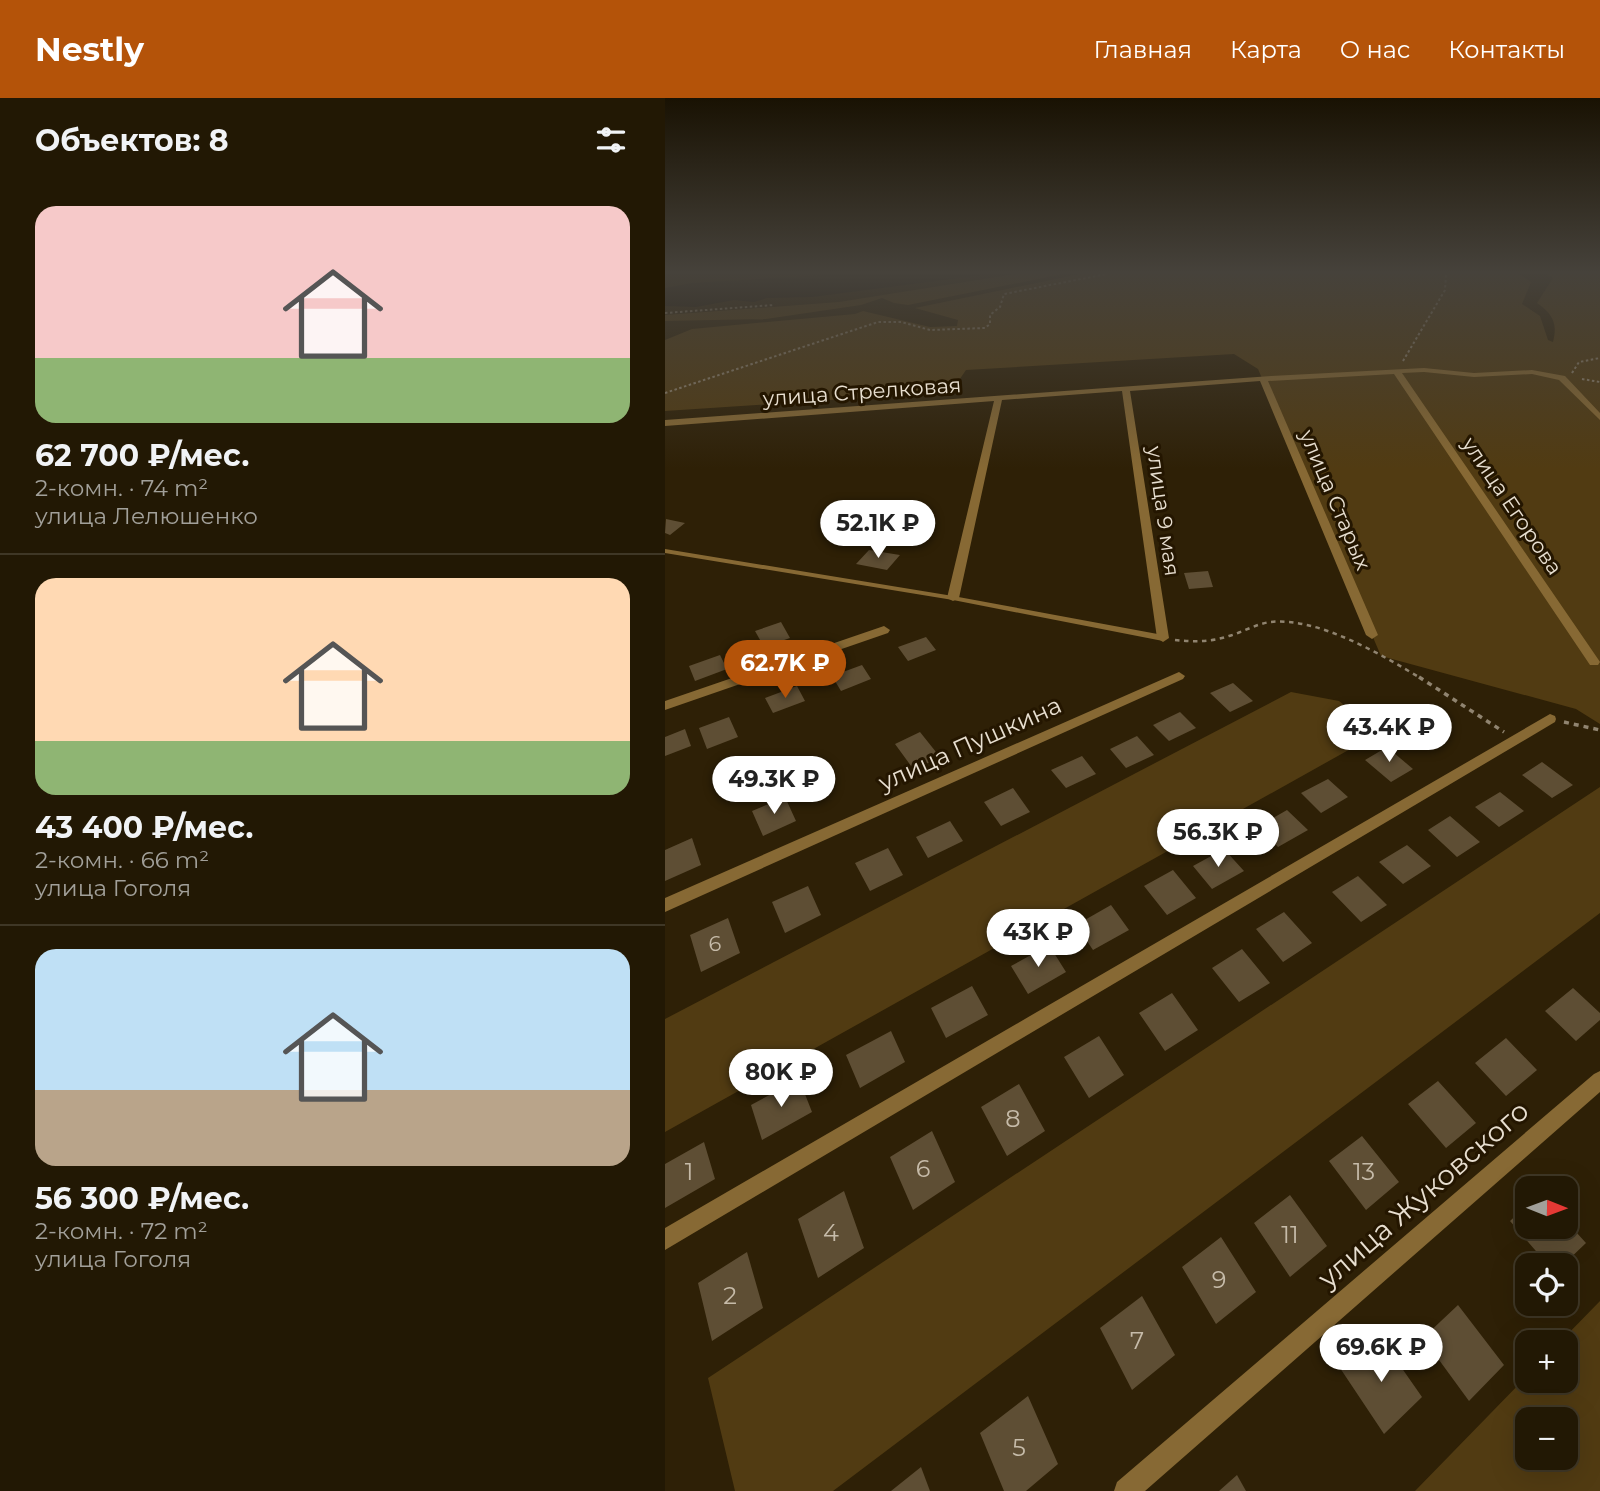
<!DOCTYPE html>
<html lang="ru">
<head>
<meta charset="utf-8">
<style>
  body { margin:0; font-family:Montserrat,sans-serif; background:#2a210e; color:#f1f3f6; height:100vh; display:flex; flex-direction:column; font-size:26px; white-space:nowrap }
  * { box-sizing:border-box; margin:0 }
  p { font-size:23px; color:#a2a09a }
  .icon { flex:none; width:38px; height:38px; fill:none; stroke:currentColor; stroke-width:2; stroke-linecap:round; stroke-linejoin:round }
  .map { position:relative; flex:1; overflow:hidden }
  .side { display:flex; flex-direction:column; background:#221804; width:665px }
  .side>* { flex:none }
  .needle { width:46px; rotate:91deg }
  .fabs { position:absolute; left:850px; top:1078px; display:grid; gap:14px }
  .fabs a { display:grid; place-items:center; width:63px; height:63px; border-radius:14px; background:#221804; box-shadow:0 7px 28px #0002,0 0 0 2px #3f3726; font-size:35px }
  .price { position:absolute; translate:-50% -60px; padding:0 16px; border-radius:24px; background:#fff; color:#222; font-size:23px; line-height:46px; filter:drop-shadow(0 2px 4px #0008) }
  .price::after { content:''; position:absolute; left:50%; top:42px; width:21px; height:16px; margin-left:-10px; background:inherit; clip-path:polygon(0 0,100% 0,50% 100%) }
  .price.current { background:#b45309; color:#fff }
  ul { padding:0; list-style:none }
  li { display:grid; align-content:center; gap:14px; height:371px; padding:0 35px }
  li+li { border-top:2px solid #3f3726 }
  li span { display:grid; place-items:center; height:217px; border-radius:21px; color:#555 }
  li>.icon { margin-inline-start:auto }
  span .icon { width:126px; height:126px; fill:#fffc; stroke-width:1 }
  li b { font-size:30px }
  h2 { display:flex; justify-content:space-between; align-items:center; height:84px; padding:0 35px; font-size:30px }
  header { display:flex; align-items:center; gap:42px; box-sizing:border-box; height:98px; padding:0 35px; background:#b45309; color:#fff }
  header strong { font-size:33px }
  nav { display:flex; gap:38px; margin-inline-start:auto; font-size:24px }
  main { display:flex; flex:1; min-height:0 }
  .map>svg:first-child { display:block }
  .green { fill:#513b12; fill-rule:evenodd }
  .water { fill:#160f05 }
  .building { fill:#5e4e34 }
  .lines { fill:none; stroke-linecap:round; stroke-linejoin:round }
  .path-far2 { stroke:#908470; stroke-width:2; stroke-dasharray:2.5 2.5; stroke-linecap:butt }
  .path-far1 { stroke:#908470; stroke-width:2.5; stroke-dasharray:4.5 4.5; stroke-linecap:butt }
  .path { stroke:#908470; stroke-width:3.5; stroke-dasharray:5 5; stroke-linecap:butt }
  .lane { fill:#876934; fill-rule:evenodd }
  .street { fill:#876934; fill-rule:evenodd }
  .labels { text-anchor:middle; stroke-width:6; stroke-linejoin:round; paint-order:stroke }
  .far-street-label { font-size:21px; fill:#e8dfd0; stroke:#241600 }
  .number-label { font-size:21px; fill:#c6bba9 }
  .street-label { font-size:24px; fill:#e8dfd0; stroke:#241600 }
  .near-number-label { font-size:24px; fill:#c6bba9 }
  .near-street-label { font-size:28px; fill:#e8dfd0; stroke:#241600 }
</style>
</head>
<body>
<header>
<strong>Nestly</strong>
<nav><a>Главная</a><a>Карта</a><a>О нас</a><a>Контакты</a></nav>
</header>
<main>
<section class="side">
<h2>Объектов: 8<svg class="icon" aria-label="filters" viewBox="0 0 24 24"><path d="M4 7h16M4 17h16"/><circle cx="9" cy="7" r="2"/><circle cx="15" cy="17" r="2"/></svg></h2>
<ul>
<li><span style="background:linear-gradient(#f6c9c9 70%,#8fb573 0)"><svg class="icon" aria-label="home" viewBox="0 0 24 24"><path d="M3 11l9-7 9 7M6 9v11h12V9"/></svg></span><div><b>62 700 ₽/мес.</b><p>2-комн. · 74 m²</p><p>улица Лелюшенко</p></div></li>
<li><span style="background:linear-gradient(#ffd9b3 75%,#8fb573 0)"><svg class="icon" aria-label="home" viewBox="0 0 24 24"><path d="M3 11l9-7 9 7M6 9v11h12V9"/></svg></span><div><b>43 400 ₽/мес.</b><p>2-комн. · 66 m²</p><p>улица Гоголя</p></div></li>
<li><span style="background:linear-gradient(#bfe0f5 65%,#b9a48a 0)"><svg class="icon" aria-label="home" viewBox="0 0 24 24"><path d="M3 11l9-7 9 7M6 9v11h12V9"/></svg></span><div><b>56 300 ₽/мес.</b><p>2-комн. · 72 m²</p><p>улица Гоголя</p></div></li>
</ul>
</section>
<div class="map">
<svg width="935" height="1393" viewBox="0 0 935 1393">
  <rect width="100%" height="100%" fill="#2e2006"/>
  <!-- green -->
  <path class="green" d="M350,176H398L243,207L229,205L217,200L196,207L101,221L0,223V217L174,204Z
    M415,176H854L866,184L857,206L875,218L883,242L888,244C893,224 887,216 872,205L888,180L882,176H935V626L911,611L716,558L593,271L569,256L301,272L286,294L0,313V242L27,231L190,216L198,213L265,229L292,228L293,222L250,210Z
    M626,594L674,603L714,635L0,1034V921Z
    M935,689V815L168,1393H70L43,1280Z
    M935,1203V1393H750L863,1277V1283H901V1244H895ZM901,1321V1360H863V1321Z"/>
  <!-- water -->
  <path class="water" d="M177,176H325L147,199L102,200L89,204L69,202L31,209L0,208V190L27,185Z"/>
  <!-- building -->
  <path class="building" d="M1,421L20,425L5,437L0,435Z
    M204,452L235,457L222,472L191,466Z
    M543,473L548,489L524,491L519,475Z
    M116,524L125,540L99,549L90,533Z
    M261,539L271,552L243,563L233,549Z
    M55,557L62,571L30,583L24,568Z
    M197,567L206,581L176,593L167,578Z
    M568,585L588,603L565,614L545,595Z
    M132,588L140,603L108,615L100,600Z
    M515,614L531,630L504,643L488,627Z
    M64,619L73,639L42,651L34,630Z
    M20,631L26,648L0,658V639Z
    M255,634L275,659L249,672L230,646Z
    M472,638L489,657L461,670L445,651Z
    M722,649L748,671L726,684L700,662Z
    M417,658L431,676L401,690L386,672Z
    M877,664L908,687L887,700L857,677Z
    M663,681L683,699L656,715L636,695Z
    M348,690L365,714L336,728L319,704Z
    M835,694L859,713L834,729L810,709Z
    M120,699L131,723L98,738L87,713Z
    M622,712L643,732L613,749L594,728Z
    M785,718L815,744L792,759L763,732Z
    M285,723L298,743L263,760L251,739Z
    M27,740L36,767L0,783V752Z
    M742,747L766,768L738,786L714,764Z
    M223,750L238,777L205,793L190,765Z
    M559,751L579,773L547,791L528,768Z
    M508,772L531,800L502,817L479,788Z
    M693,778L722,807L696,824L667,794Z
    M143,788L156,817L120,835L107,804Z
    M446,807L464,832L428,852L411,827Z
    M619,814L647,845L618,864L591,831Z
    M63,820L75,855L36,874L25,837Z
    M384,847L401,874L363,896L346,868Z
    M577,851L605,885L574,904L547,870Z
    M307,888L323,917L281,940L266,910Z
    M908,890L935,915V922L911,943L880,913Z
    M507,895L533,932L500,953L474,915Z
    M226,933L240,964L195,990L181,957Z
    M434,938L459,977L424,1000L399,959Z
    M841,940L872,972L841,998L810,965Z
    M134,981L147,1014L97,1042L86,1007Z
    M773,983L811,1025L781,1050L743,1006Z
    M354,986L380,1033L342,1058L316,1009Z
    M267,1033L290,1084L248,1112L225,1059Z
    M697,1038L734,1084L701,1112L664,1063Z
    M39,1044L50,1081L0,1110V1066Z
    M179,1093L199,1150L153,1180L133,1121Z
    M625,1097L662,1148L625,1179L589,1125Z
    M863,1106V1129H901V1123L921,1145L898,1167H883L845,1123Z
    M556,1139L591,1194L551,1226L517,1169Z
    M82,1154L98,1210L47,1243L33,1185Z
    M477,1198L510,1257L467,1292L435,1230Z
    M793,1207L839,1267L804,1303L758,1240Z
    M713,1236L757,1299L719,1336L675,1270Z
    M363,1298L393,1366L361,1393H339L315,1335Z
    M256,1369L265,1393H226Z
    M572,1377L581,1393H554Z"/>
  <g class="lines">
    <!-- path-far2 -->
    <path class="path-far2" d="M0,215L109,207
      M738,263L780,192L781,176
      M907,275L914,264L935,260
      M917,281L935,284
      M0,295L213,224H236L265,232L320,230L325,226V217L335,209L339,196L442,176"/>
    <!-- path-far1 -->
    <path class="path-far1" d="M510,542C528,544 546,544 564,538C578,534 591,526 605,524C654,519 717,557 757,581"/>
    <!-- path -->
    <path class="path" d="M754,579L839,634
      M899,624L935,632"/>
    <!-- lane -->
    <path class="lane" d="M0,451L288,498L498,537L502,540L498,543L288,502L0,455Z"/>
    <!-- street -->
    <path class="street" d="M759,270L809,275L867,272L900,278L935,315V322L894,282L867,276L809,279L759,274L737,275L933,561L935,564L933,567H925L729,276L603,283L713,537L707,541L701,537L595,283L465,293L504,540L498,544L492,540L457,293L337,302L294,500L288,503L282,500L329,303L0,328V322L606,278Z
      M219,528L225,532L223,535L0,612V603Z
      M514,574L520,578L518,581L0,814V800Z
      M885,616L890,618L891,621L890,624L0,1152V1130Z
      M935,973V994L480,1393H449L452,1384L929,976Z"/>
  </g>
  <!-- sky -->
  <linearGradient id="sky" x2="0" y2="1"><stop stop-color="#191203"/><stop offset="0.47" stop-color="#46423b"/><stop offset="1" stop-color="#46423b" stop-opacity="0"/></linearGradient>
  <rect width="935" height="371" fill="url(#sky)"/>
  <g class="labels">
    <!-- far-street labels -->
    <g class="far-street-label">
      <text transform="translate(197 294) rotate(-4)" y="7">улица Стрелковая</text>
      <text transform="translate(670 402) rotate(67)" y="7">улица Старых</text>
      <text transform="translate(847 408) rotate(56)" y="7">улица Егорова</text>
      <text transform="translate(498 413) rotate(82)" y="7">улица 9 мая</text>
    </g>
    <!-- number labels -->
    <g class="number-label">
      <text x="50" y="853">6</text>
    </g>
    <!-- street labels -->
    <g class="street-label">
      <text transform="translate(305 646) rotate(-24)" y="8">улица Пушкина</text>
    </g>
    <!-- near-number labels -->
    <g class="near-number-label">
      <text x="348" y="1029">8</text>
      <text x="258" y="1079">6</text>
      <text x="24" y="1082">1</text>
      <text x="699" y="1082">13</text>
      <text x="166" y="1143">4</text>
      <text x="625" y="1145">11</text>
      <text x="554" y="1190">9</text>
      <text x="65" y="1206">2</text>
      <text x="472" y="1251">7</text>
      <text x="354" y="1358">5</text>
    </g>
    <!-- near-street labels -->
    <g class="near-street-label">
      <text transform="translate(758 1096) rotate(-41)" y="10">улица Жуковского</text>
    </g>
  </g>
</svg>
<div class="fabs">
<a><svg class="needle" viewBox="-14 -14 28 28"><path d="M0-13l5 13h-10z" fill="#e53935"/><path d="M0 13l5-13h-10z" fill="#a2a09a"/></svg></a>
<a><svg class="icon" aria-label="locate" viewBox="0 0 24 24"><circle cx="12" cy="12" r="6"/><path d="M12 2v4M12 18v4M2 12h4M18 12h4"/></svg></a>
<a>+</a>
<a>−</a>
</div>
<b class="price" style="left:213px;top:462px">52.1K ₽</b>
<b class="price current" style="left:120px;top:602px">62.7K ₽</b>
<b class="price" style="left:724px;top:666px">43.4K ₽</b>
<b class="price" style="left:109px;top:718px">49.3K ₽</b>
<b class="price" style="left:553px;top:771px">56.3K ₽</b>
<b class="price" style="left:373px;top:871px">43K ₽</b>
<b class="price" style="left:116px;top:1011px">80K ₽</b>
<b class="price" style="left:716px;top:1286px">69.6K ₽</b>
</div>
</main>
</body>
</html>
